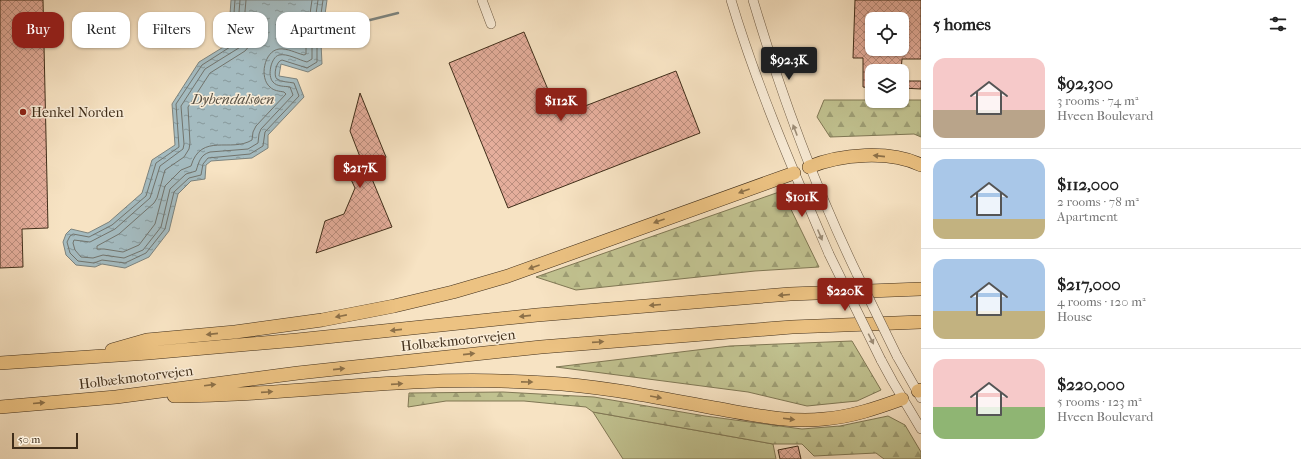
<!DOCTYPE html>
<html lang="en">
<head>
<meta charset="utf-8">
<style>
  body { margin:0; font-family:"IM FELL French Canon",serif; background:#f6f6f6; color:#222; height:100vh; display:flex; flex-direction:column; font-size:15px; white-space:nowrap }
  * { box-sizing:border-box; margin:0 }
  p { font-size:13px; color:#767676 }
  .icon { flex:none; width:22px; height:22px; fill:none; stroke:currentColor; stroke-width:2; stroke-linecap:round; stroke-linejoin:round }
  .map { position:relative; flex:1; overflow:hidden }
  .panel { display:flex; flex-direction:column; background:#fff; width:380px }
  .panel>* { flex:none }
  .top-card { position:absolute; left:12px; top:12px; width:380px; height:36px; display:flex; gap:8px }
  .tools { position:absolute; left:865px; top:12px; display:grid; gap:8px }
  .tools a { display:grid; place-items:center; width:44px; height:44px; border-radius:8px; background:#fff; box-shadow:0 1px 3px #0004; font-size:20px }
  .scale { position:absolute; left:12px; bottom:10px; width:66px; box-sizing:border-box; padding-left:4px; border:2px solid #402e1a; border-top:0; font-size:11px; line-height:14px; white-space:nowrap; color:#402e1a; -webkit-text-stroke:3px #faedd8; paint-order:stroke }
  .price { position:absolute; translate:-50% -34px; padding:0 9px; border-radius:4px; background:#8f2418; color:#fff; font-size:13px; line-height:26px; filter:drop-shadow(0 1px 2px #0008) }
  .price::after { content:''; position:absolute; left:50%; top:24px; width:12px; height:9px; margin-left:-6px; background:inherit; clip-path:polygon(0 0,100% 0,50% 100%) }
  .price.selected { background:#222; color:#fff }
  ul { padding:0; list-style:none }
  li { display:flex; align-items:center; gap:12px; height:100px; padding:0 12px }
  li+li { border-top:1px solid #e0e0e0 }
  li span { display:grid; place-items:center; flex:none; width:112px; height:80px; border-radius:12px; color:#555 }
  li>.icon { margin-inline-start:auto }
  span .icon { width:48px; height:48px; fill:#fffc; stroke-width:1 }
  li b { font-size:17px }
  h2 { display:flex; justify-content:space-between; align-items:center; height:48px; padding:0 12px; font-size:17px }
  .pill { padding:0 14px; border-radius:12px; background:#fff; box-shadow:0 1px 3px #0004; font-size:14px; line-height:36px }
  .pill.selected { background:#8f2418; color:#fff }
  main { display:flex; flex:1; min-height:0 }
  .map>svg:first-child { display:block }
  .grass { fill:#c1c290; stroke:#807855 }
  .forest { fill:url(#forest-firs); stroke:#807855 }
  .water { fill:url(#water-ripples); stroke:#7c837e }
  .lines { fill:none; stroke-linecap:round; stroke-linejoin:round }
  .shore { stroke:#72746d; stroke-width:1 }
  .stream { stroke:#7c837e; stroke-width:2.5 }
  .building { fill:url(#building-cross-hatch); stroke:#402e1a; fill-rule:evenodd }
  .minor-casing { stroke:#6e5b44; stroke-width:10 }
  .highway-casing { stroke:#402e1a; stroke-width:14 }
  .minor { stroke:#faedd8; stroke-width:9 }
  .highway { stroke:#ecc282; stroke-width:13 }
  .minor-bridge-casing { stroke:#6e5b44; stroke-width:10; stroke-linecap:butt }
  .minor-bridge { stroke:#faedd8; stroke-width:9 }
  .oneway { fill:#9d8e79 }
  .oneway2 { fill:#8d7149 }
  .poi-dot { fill:#8f2418; stroke:#faedd8; stroke-width:1.5 }
  .labels { text-anchor:middle; stroke-width:3; stroke-linejoin:round; paint-order:stroke }
  .poi-label { font-size:14px; fill:#402e1a; stroke:#faedd8; text-anchor:start }
  .street-label { font-size:14px; fill:#402e1a; stroke:#faedd8 }
  .water-label { font-size:15px; font-style:italic; fill:#595144; stroke:#faedd8 }
</style>
</head>
<body>
<main>
<div class="map">
<svg width="921" height="459" viewBox="0 0 921 459">
  <defs>
    <pattern id="forest-firs" width="22" height="20" patternUnits="userSpaceOnUse"><rect width="22" height="20" fill="#c1c290"/><path d="M5 1l3.5 6h-7zM16 11l3.5 6h-7z" fill="#9e9e75"/></pattern>
    <pattern id="water-ripples" width="26" height="14" patternUnits="userSpaceOnUse"><rect width="26" height="14" fill="#a4bbc0"/><path d="M2 4q2-2 4 0t4 0M15 11q2-2 4 0t4 0" fill="none" stroke="#87989b"/></pattern>
    <pattern id="building-cross-hatch" width="8" height="8" patternUnits="userSpaceOnUse"><rect width="8" height="8" fill="#e5ae9c"/><path d="M0 0l8 8M0 8l8-8" fill="none" stroke="#bb8e7e"/></pattern>
  </defs>
  <rect width="100%" height="100%" fill="#f7e3c3"/>
  <filter id="stains"><feTurbulence type="fractalNoise" baseFrequency=".005" numOctaves="4"/><feColorMatrix values="0 0 0 0 .2 0 0 0 0 .09 0 0 0 0 .02 0 0 0 .5 -.17"/></filter>
  <radialGradient id="worn" r=".72"><stop offset=".6" stop-color="#630" stop-opacity="0"/><stop offset="1" stop-color="#630" stop-opacity=".3"/></radialGradient>
  <!-- grass -->
  <path class="grass" d="M593,412L773,444L776,459H623Z"/>
  <!-- forest -->
  <path class="forest" d="M824,100H921V137L914,134L830,137L817,117Z
    M782,191L819,267L755,271L576,290L536,277Z
    M852,341L881,390L857,401L807,406L748,392L556,367L730,346Z
    M503,392L594,397L705,416L802,429L840,426L888,416L905,425L921,452V459H884L876,453L814,456L802,444H773L593,412L586,407L524,401H446L408,407L409,393Z"/>
  <!-- water -->
  <path class="water" d="M231,0H327L321,43L322,64L308,72L281,64L279,76L297,79L304,97L268,135V148L252,158L211,161L206,165L205,179L191,181L178,194L169,231L149,257L125,268L102,264L95,267L76,265L66,255L63,242L66,234L71,229L88,233L109,222L142,193L152,160L175,145L172,104L199,62L238,38L229,29Z"/>
  <g class="lines">
    <!-- shore -->
    <path class="shore" d="M235,0L233,27L241,35V40L202,65L176,104L179,147L156,163L146,196L112,225L89,237L73,234L70,236L67,242L70,253L78,261L94,263L102,260L125,263L146,253L165,229L174,192L189,178L201,175L203,164L208,158L250,154L263,146L265,132L299,96L294,83C289,82 281,82 277,79C273,76 276,61 282,60L307,68L317,62V42L323,0
      M240,0L238,25L245,34L246,42L242,46L205,69L181,106L184,144L183,149L160,166L150,198L115,229L90,242L74,240L73,243L75,250L81,257L93,258L103,255L124,258L143,250L161,227L170,189L186,174L196,171C199,162 200,155 210,152L248,149L258,143L259,134L261,129L293,95L290,87C285,86 277,87 273,82C267,76 271,57 279,55C287,53 299,60 307,62L312,59V42L318,0
      M246,0L244,23L252,34L251,44L245,51L210,73L188,107L190,143L189,149L184,157L165,170L157,198L154,203L119,234L97,246V249H104L123,252L139,245L155,224L165,186L181,170L191,166C201,132 231,153 252,140L253,132L256,126L286,94L284,92C279,91 274,91 270,87C259,78 264,51 279,49C287,48 296,53 304,55L306,54V41L312,0"/>
    <!-- stream -->
    <path class="stream" d="M322,32L398,13"/>
  </g>
  <!-- building -->
  <path class="building" d="M0,0H43L48,228L22,229L23,267L0,268Z
    M855,0H921V59H902L901,71H872V88L863,87V58H853ZM872,19H902V49H872Z
    M524,32L559,116L676,71L700,133L508,208L449,63Z
    M902,81H921V89L902,88Z
    M360,93L386,157L372,179L392,227L316,253L325,221L344,214L355,188L347,171L362,162L350,131Z
    M798,446L801,459H780L778,450Z"/>
  <g class="lines">
    <!-- minor casing -->
    <g class="minor-casing">
      <path id="minor" d="M482,0L491,24
        M731,0C757,87 793,170 829,254
        M753,0C781,94 814,185 857,274
        M897,356L921,398
        M881,360L893,382L921,429"/>
    </g>
    <!-- highway casing -->
    <g class="highway-casing">
      <path id="highway" d="M809,167C841,154 889,150 921,165
        M112,350L147,340L235,332L322,320L394,306L453,292L508,276L794,173
        M0,363L148,353L297,340L537,315L790,294L921,289
        M918,391L921,390
        M174,396C254,396 334,386 413,382C457,380 502,380 546,383C603,386 659,398 714,408C750,414 788,423 824,419C851,417 877,408 902,399
        M0,407L116,397L298,373L541,347L792,327L921,322"/>
    </g>
    <!-- minor -->
    <use href="#minor" class="minor"/>
    <!-- highway -->
    <use href="#highway" class="highway"/>
    <!-- minor-bridge casing -->
    <g class="minor-bridge-casing">
      <path id="minor-bridge" d="M829,254L881,360
        M857,274L897,356"/>
    </g>
    <!-- minor-bridge -->
    <use href="#minor-bridge" class="minor-bridge"/>
  </g>
  <!-- one-way arrows -->
  <defs><path id="oneway-solid" d="M-6-.8H1V-3.2L6.5 0L1 3.2V.8H-6Z"/></defs>
  <g class="oneway">
    <use href="#oneway-solid" transform="translate(795 130) rotate(-111)"/>
    <use href="#oneway-solid" transform="translate(820 235) rotate(67)"/>
    <use href="#oneway-solid" transform="translate(871 339) rotate(63)"/>
  </g>
  <g class="oneway2">
    <use href="#oneway-solid" transform="translate(879 156) rotate(-174)"/>
    <use href="#oneway-solid" transform="translate(744 191) rotate(160)"/>
    <use href="#oneway-solid" transform="translate(659 221) rotate(160)"/>
    <use href="#oneway-solid" transform="translate(534 267) rotate(160)"/>
    <use href="#oneway-solid" transform="translate(784 295) rotate(175)"/>
    <use href="#oneway-solid" transform="translate(655 305) rotate(175)"/>
    <use href="#oneway-solid" transform="translate(341 316) rotate(169)"/>
    <use href="#oneway-solid" transform="translate(525 316) rotate(174)"/>
    <use href="#oneway-solid" transform="translate(396 330) rotate(174)"/>
    <use href="#oneway-solid" transform="translate(212 334) rotate(174)"/>
    <use href="#oneway-solid" transform="translate(598 342) rotate(-4)"/>
    <use href="#oneway-solid" transform="translate(469 354) rotate(-6)"/>
    <use href="#oneway-solid" transform="translate(339 369) rotate(-6)"/>
    <use href="#oneway-solid" transform="translate(527 382) rotate(1)"/>
    <use href="#oneway-solid" transform="translate(397 384) rotate(-4)"/>
    <use href="#oneway-solid" transform="translate(210 385) rotate(-7)"/>
    <use href="#oneway-solid" transform="translate(267 392) rotate(-4)"/>
    <use href="#oneway-solid" transform="translate(656 397) rotate(10)"/>
    <use href="#oneway-solid" transform="translate(39 403) rotate(-5)"/>
    <use href="#oneway-solid" transform="translate(789 419) rotate(7)"/>
  </g>
  <!-- markers -->
  <circle class="poi-dot" cx="23" cy="112" r="4"/>
  <g class="labels">
    <!-- poi labels -->
    <g class="poi-label">
      <text x="31" y="117">Henkel Norden</text>
    </g>
    <!-- street labels -->
    <g class="street-label">
      <text transform="translate(458 340) rotate(-6)" y="5">Holbækmotorvejen</text>
      <text transform="translate(136 377) rotate(-7)" y="5">Holbækmotorvejen</text>
    </g>
    <!-- water labels -->
    <g class="water-label">
      <text x="233" y="104">Dybendalsøen</text>
    </g>
  </g>
  <rect width="100%" height="100%" filter="url(#stains)"/>
  <rect width="100%" height="100%" fill="url(#worn)"/>
</svg>
<div class="tools">
<a><svg class="icon" aria-label="locate" viewBox="0 0 24 24"><circle cx="12" cy="12" r="6"/><path d="M12 2v4M12 18v4M2 12h4M18 12h4"/></svg></a>
<a><svg class="icon" aria-label="layers" viewBox="0 0 24 24"><path d="M12 4l9 5-9 5-9-5zM3 14l9 5 9-5"/></svg></a>
</div>
<div class="scale">50 m</div>
<b class="price selected" style="left:789px;top:81px">$92.3K</b>
<b class="price" style="left:561px;top:122px">$112K</b>
<b class="price" style="left:360px;top:189px">$217K</b>
<b class="price" style="left:802px;top:218px">$101K</b>
<b class="price" style="left:845px;top:312px">$220K</b>
<div class="top-card">
<a class="pill selected">Buy</a>
<a class="pill">Rent</a>
<a class="pill">Filters</a>
<a class="pill">New</a>
<a class="pill">Apartment</a>
</div>
</div>
<section class="panel">
<h2>5 homes<svg class="icon" aria-label="filters" viewBox="0 0 24 24"><path d="M4 7h16M4 17h16"/><circle cx="9" cy="7" r="2"/><circle cx="15" cy="17" r="2"/></svg></h2>
<ul>
<li><span style="background:linear-gradient(#f6c9c9 65%,#b9a48a 0)"><svg class="icon" aria-label="home" viewBox="0 0 24 24"><path d="M3 11l9-7 9 7M6 9v11h12V9"/></svg></span><div><b>$92,300</b><p>3 rooms · 74 m²</p><p>Hveen Boulevard</p></div></li>
<li><span style="background:linear-gradient(#a9c7e8 75%,#c2b280 0)"><svg class="icon" aria-label="home" viewBox="0 0 24 24"><path d="M3 11l9-7 9 7M6 9v11h12V9"/></svg></span><div><b>$112,000</b><p>2 rooms · 78 m²</p><p>Apartment</p></div></li>
<li><span style="background:linear-gradient(#a9c7e8 65%,#c2b280 0)"><svg class="icon" aria-label="home" viewBox="0 0 24 24"><path d="M3 11l9-7 9 7M6 9v11h12V9"/></svg></span><div><b>$217,000</b><p>4 rooms · 120 m²</p><p>House</p></div></li>
<li><span style="background:linear-gradient(#f6c9c9 60%,#8fb573 0)"><svg class="icon" aria-label="home" viewBox="0 0 24 24"><path d="M3 11l9-7 9 7M6 9v11h12V9"/></svg></span><div><b>$220,000</b><p>5 rooms · 123 m²</p><p>Hveen Boulevard</p></div></li>
</ul>
</section>
</main>
</body>
</html>
